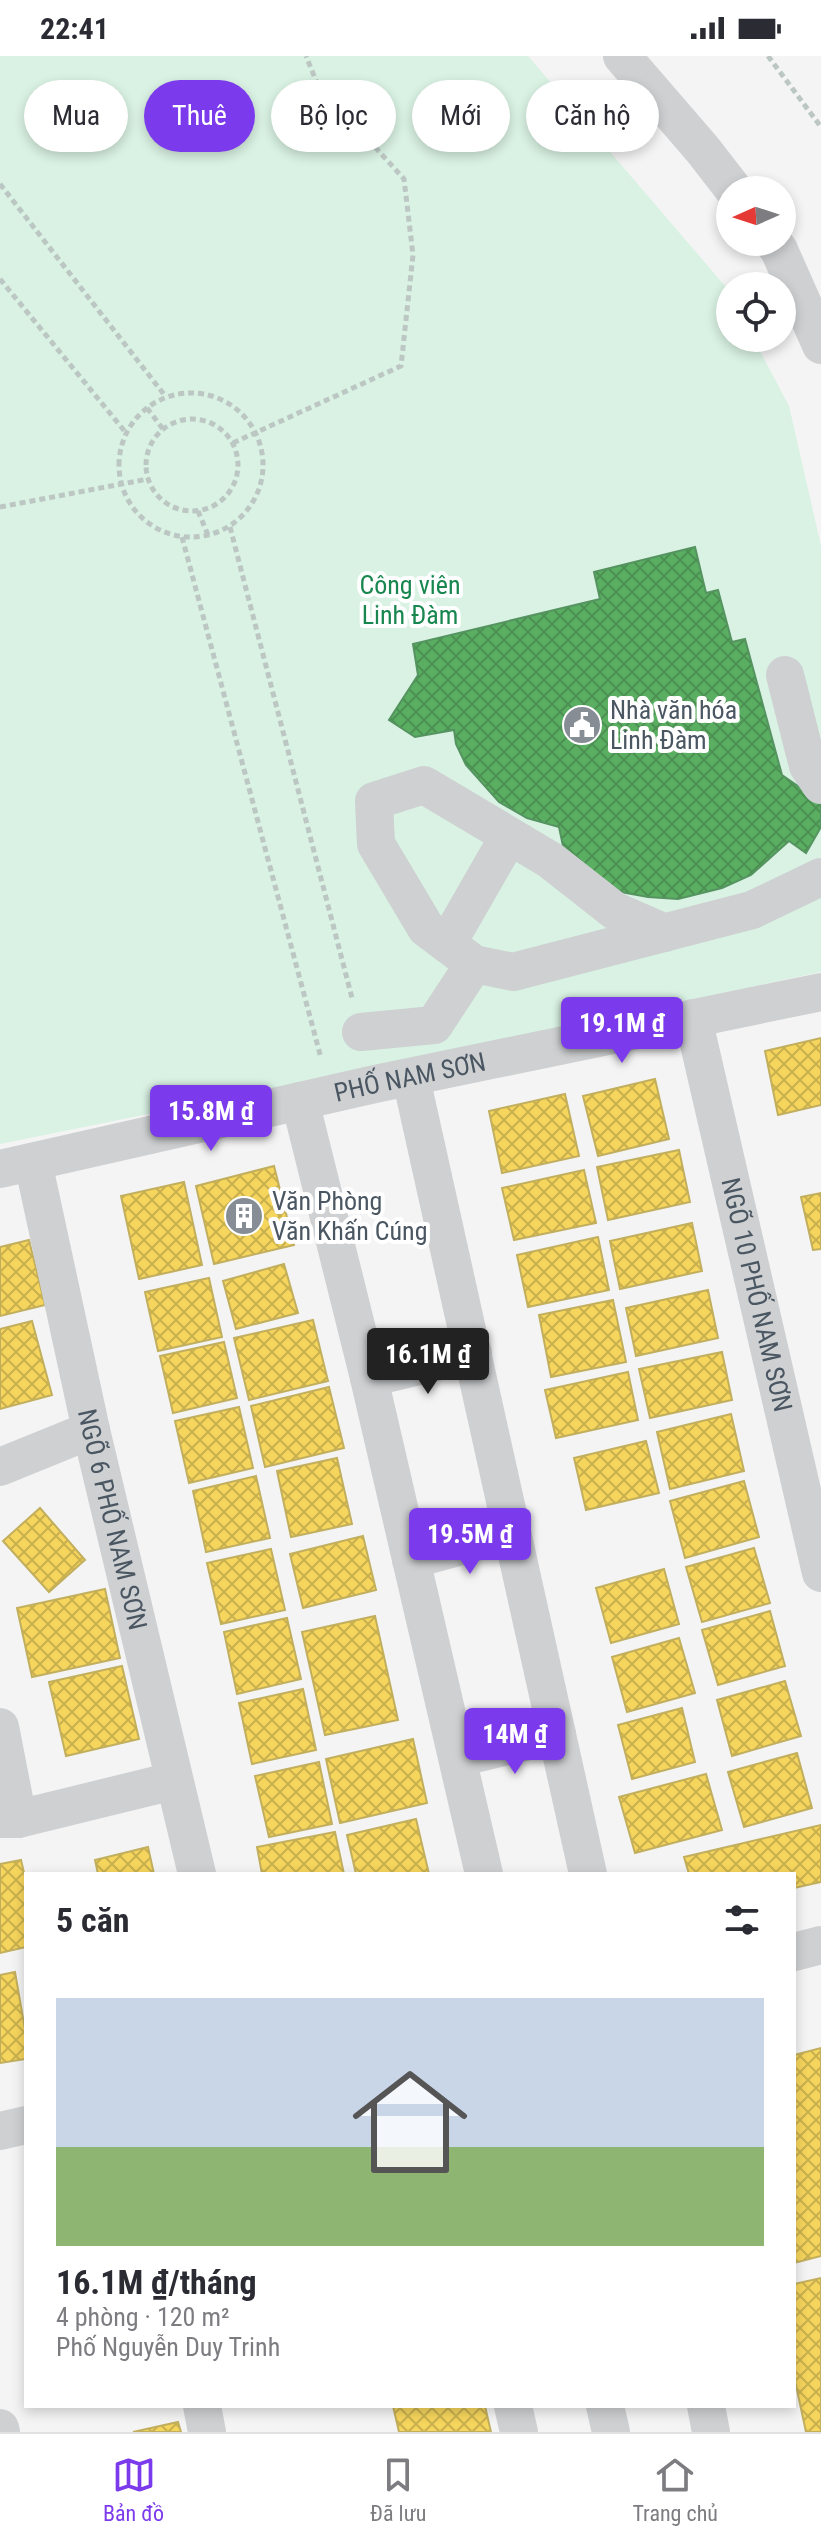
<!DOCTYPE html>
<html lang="vi">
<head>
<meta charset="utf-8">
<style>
  body { margin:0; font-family:"Roboto Condensed",sans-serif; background:#f7f7f7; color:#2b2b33; height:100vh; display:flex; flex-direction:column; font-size:30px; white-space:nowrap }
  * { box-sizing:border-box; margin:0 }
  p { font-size:26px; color:#7c7c81 }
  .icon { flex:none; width:44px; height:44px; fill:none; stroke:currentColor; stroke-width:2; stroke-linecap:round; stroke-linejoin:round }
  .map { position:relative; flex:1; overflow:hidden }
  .details { position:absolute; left:24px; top:1816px; width:772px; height:536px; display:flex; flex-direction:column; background:#fff; border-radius:0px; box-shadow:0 4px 12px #0003 }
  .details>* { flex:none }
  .hud { position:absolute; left:24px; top:24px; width:774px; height:72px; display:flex; gap:16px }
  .needle { width:52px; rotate:267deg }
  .tools { position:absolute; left:716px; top:120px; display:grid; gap:16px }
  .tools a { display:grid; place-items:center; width:80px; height:80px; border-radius:50%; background:#fff; box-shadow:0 4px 12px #0003; font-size:40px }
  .price { position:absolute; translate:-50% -68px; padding:0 18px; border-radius:8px; background:#7c3aed; color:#fff; font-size:26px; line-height:52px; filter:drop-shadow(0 2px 4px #0008) }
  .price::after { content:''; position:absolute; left:50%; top:48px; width:24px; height:18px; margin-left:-12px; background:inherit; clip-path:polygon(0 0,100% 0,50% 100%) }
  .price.selected { background:#222; color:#fff }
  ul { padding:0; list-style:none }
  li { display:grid; align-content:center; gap:16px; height:424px; padding:0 32px }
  li span { display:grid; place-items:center; height:248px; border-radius:0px; color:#555 }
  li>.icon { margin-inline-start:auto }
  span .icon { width:144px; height:144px; fill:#fffc; stroke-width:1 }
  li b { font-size:34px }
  h2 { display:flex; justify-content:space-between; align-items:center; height:96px; padding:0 32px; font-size:34px }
  .pill { padding:0 28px; border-radius:36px; background:#fff; box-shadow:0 4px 12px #0003; font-size:28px; line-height:72px }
  .pill.selected { background:#7c3aed; color:#fff }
  .status { display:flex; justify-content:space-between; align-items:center; height:56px; padding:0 40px; background:#fff; direction:ltr }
  .status svg { height:22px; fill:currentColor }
  .tabs { display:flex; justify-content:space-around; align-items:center; height:112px; border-top:2px solid #e1e1e2; background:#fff; font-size:22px; color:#7c7c81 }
  .tabs a { display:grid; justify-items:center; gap:4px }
  .tabs .selected { color:#7c3aed }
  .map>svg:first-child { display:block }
  .green { fill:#d9f2e3 }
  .homes { fill:url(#homes-cross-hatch); stroke:#c2af5e; stroke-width:2 }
  .public { fill:url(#public-cross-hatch); stroke:#559461; stroke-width:2 }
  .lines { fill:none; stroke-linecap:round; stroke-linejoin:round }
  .path { stroke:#bcc7c4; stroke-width:5; stroke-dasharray:6 4; stroke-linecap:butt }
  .minor { stroke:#ced0d2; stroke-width:38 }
  .labels { text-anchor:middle; stroke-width:8; stroke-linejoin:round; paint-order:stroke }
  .park-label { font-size:26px; fill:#17864f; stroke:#fff }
  .poi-label { font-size:26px; fill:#4a5661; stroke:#fff; text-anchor:start }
  .street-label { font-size:26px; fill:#4a5661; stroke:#fff }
</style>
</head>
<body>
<div class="status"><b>22:41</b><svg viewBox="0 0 49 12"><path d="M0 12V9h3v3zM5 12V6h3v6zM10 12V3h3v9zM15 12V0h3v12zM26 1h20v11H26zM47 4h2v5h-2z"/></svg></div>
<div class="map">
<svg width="821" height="2376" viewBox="0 0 821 2376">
  <defs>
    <pattern id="homes-cross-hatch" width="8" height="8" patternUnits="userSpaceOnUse" patternTransform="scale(2)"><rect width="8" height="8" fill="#f6d55c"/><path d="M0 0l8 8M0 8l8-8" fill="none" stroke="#c9b04f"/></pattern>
    <pattern id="public-cross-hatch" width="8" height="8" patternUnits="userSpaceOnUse" patternTransform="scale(2)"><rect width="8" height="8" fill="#5aae61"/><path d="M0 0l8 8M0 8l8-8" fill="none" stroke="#4c9053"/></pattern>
  </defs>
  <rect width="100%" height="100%" fill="#f4f4f4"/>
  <!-- green -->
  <path class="green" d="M0,0H528L725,230L730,240V282H753L789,350L821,490V916L302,1027L0,1088Z"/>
  <!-- homes -->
  <path class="homes" d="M821,982V1049L778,1059L765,995Z
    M655,1023L669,1083L598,1100L583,1040Z
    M565,1038L579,1100L502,1117L489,1055Z
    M679,1094L690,1146L608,1164L597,1111Z
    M274,1110L294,1189L214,1208L196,1130Z
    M584,1114L596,1167L514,1184L502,1132Z
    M184,1126L202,1209L139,1223L121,1140Z
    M821,1137V1193L813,1194L801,1141Z
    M692,1167L702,1215L620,1233L610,1185Z
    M598,1181L609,1234L528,1251L517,1199Z
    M29,1184L45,1249L0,1260V1191Z
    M284,1208L298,1257L236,1273L223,1225Z
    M209,1222L222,1281L158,1295L145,1236Z
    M708,1234L718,1282L636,1300L626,1252Z
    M613,1244L626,1306L551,1321L539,1259Z
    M313,1264L328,1325L249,1344L234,1282Z
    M32,1265L52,1339L0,1353V1273Z
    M224,1286L237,1342L173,1357L160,1300Z
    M722,1296L732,1344L650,1362L639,1313Z
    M628,1316L638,1364L556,1382L545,1334Z
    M329,1331L344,1392L265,1411L251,1350Z
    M239,1351L253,1412L189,1427L175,1365Z
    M731,1358L744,1415L670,1433L657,1376Z
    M646,1385L659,1437L586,1454L574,1402Z
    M337,1402L352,1468L291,1481L277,1415Z
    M256,1420L270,1482L206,1496L193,1435Z
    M744,1425L759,1481L685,1502L670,1445Z
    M40,1452L85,1504L49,1536L3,1485Z
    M363,1480L376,1534L303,1552L290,1498Z
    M754,1492L770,1547L702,1566L686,1511Z
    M271,1493L285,1554L221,1568L207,1507Z
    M664,1513L679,1568L611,1587L596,1532Z
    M105,1533L120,1602L32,1621L17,1552Z
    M770,1555L785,1610L718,1629L702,1574Z
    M375,1560L398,1664L325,1679L302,1576Z
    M287,1562L301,1623L237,1638L224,1576Z
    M679,1582L695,1637L627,1656L612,1601Z
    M122,1610L139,1683L66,1700L49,1626Z
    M785,1625L801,1680L732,1700L717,1644Z
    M303,1633L316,1694L252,1708L239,1647Z
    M682,1652L695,1706L632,1723L618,1669Z
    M413,1683L427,1747L340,1767L326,1703Z
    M797,1697L812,1752L744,1771L728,1716Z
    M319,1706L332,1768L269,1781L255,1720Z
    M706,1718L722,1774L635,1797L619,1741Z
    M416,1763L429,1818H356L347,1779Z
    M821,1769V1826L794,1832V1818H689L684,1801Z
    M335,1776L344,1818H262L257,1791Z
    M148,1791L154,1818H98L95,1804Z
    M21,1804L26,1825V1891L0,1897V1808Z
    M15,1916L26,1979V2003L0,2007V1919Z
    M821,1992V2200L794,2207V1999Z
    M821,2222V2376H806L794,2320V2228Z
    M393,2350H485L491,2376H399Z
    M178,2366L181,2376H133Z"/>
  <!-- public -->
  <path class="public" d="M695,491L706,537L718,534L732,586L745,583L782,719L821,746V771L806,797L789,785L751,819L722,832L678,843L648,841L621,836L572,803L563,790L559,771L527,762L499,746L466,709L456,688L454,674L415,681L389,664L418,619L413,588L600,543L594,516Z"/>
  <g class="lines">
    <!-- path -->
    <path class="path" d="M768,0L821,71
      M0,128L166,341
      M0,223L127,378
      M119 409a72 72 0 1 1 144 0a72 72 0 1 1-144 0Z
      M147,352L163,373
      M146 409a46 46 0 1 1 92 0a46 46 0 1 1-92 0Z
      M233,387L401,310L413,199L404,123L317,27L306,0
      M0,451L148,423
      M198,455L208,479
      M230,471L352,942
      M182,481L321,1002"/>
    <!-- minor -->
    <g class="minor">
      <path d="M622,0L703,94L734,134"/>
      <path d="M773,186L779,194L821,289"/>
      <path d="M785,619L808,710L821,729"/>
      <path d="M665,877L615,855L550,804L424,729L374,745L376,788L426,872L474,908L513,916L752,854L821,821"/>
      <path d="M447,888L509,780"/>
      <path id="s1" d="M693,962L821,1517"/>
      <path d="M361,976L434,969L474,908"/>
      <path d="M411,1022L588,1818"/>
      <path d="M300,1045L369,1322L484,1818"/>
      <path id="s2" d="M33,1106L91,1374L197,1818"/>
      <path id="s3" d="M0,1113L375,1028L821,936"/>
      <path d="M369,1322L473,1297"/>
      <path d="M0,1411L91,1374"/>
      <path d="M411,1504L512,1476"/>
      <path d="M0,1671L18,1763"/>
      <path d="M458,1702L557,1678"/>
      <path d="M0,1763H18L173,1725"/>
      <path d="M794,1896L821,1889"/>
      <path d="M0,2075L26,2069"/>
      <path d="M202,2350L207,2376"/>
      <path d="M513,2350L519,2376"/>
      <path d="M605,2350L611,2376"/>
      <path d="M706,2350L711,2376"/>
      <path d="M0,2372L1,2376"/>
    </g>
  </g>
  <!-- icons -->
  <defs>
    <g id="civic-disc" transform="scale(2)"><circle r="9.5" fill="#868d94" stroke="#fff"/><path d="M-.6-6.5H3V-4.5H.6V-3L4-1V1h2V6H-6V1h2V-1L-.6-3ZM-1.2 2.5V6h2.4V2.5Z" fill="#fff"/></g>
    <g id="building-disc" transform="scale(2)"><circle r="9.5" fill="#868d94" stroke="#fff"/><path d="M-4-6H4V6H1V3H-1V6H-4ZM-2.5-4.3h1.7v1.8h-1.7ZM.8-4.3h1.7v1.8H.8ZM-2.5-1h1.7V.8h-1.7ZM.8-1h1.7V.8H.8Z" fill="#fff"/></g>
  </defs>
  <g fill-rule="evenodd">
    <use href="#civic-disc" x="582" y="669"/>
    <use href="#building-disc" x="244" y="1160"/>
  </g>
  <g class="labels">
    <!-- park labels -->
    <g class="park-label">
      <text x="410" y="538">Công viên<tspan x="410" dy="30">Linh Đàm</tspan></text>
    </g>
    <!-- poi labels -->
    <g class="poi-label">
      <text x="610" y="663">Nhà văn hóa<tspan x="610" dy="30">Linh Đàm</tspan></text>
      <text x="272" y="1154">Văn Phòng<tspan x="272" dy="30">Văn Khấn Cúng</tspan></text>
    </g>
    <!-- street labels -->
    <g class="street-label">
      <text dy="9" stroke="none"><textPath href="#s3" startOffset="420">PHỐ NAM SƠN</textPath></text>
      <text dy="9" stroke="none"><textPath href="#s1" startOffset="284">NGÕ 10 PHỐ NAM SƠN</textPath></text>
      <text dy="9" stroke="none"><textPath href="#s2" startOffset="366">NGÕ 6 PHỐ NAM SƠN</textPath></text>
    </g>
  </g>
</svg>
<div class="tools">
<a><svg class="needle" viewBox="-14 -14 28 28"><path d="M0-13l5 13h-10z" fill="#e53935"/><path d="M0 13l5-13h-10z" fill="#7c7c81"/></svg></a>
<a><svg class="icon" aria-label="locate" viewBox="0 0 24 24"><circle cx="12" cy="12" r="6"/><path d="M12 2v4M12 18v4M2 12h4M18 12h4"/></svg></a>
</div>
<b class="price" style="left:622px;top:1009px">19.1M ₫</b>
<b class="price" style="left:211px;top:1097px">15.8M ₫</b>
<b class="price selected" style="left:428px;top:1340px">16.1M ₫</b>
<b class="price" style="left:470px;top:1520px">19.5M ₫</b>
<b class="price" style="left:515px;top:1720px">14M ₫</b>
<div class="hud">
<a class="pill">Mua</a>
<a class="pill selected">Thuê</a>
<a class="pill">Bộ lọc</a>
<a class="pill">Mới</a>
<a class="pill">Căn hộ</a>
</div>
<section class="details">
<h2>5 căn<svg class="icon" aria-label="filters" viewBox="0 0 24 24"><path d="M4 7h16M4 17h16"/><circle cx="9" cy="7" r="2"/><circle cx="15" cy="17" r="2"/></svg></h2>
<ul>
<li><span style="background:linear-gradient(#c9d6e8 60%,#8fb573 0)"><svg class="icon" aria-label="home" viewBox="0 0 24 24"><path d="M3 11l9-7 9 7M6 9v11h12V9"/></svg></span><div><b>16.1M ₫/tháng</b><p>4 phòng · 120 m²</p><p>Phố Nguyễn Duy Trinh</p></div></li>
</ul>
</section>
</div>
<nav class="tabs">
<a class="selected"><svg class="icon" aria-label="map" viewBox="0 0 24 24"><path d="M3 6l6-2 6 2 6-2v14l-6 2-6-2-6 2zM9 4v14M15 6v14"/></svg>Bản đồ</a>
<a><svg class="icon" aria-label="saved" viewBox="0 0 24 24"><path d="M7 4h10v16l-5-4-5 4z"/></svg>Đã lưu</a>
<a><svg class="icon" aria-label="home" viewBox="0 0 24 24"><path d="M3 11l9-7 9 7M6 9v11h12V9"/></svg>Trang chủ</a>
</nav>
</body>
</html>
